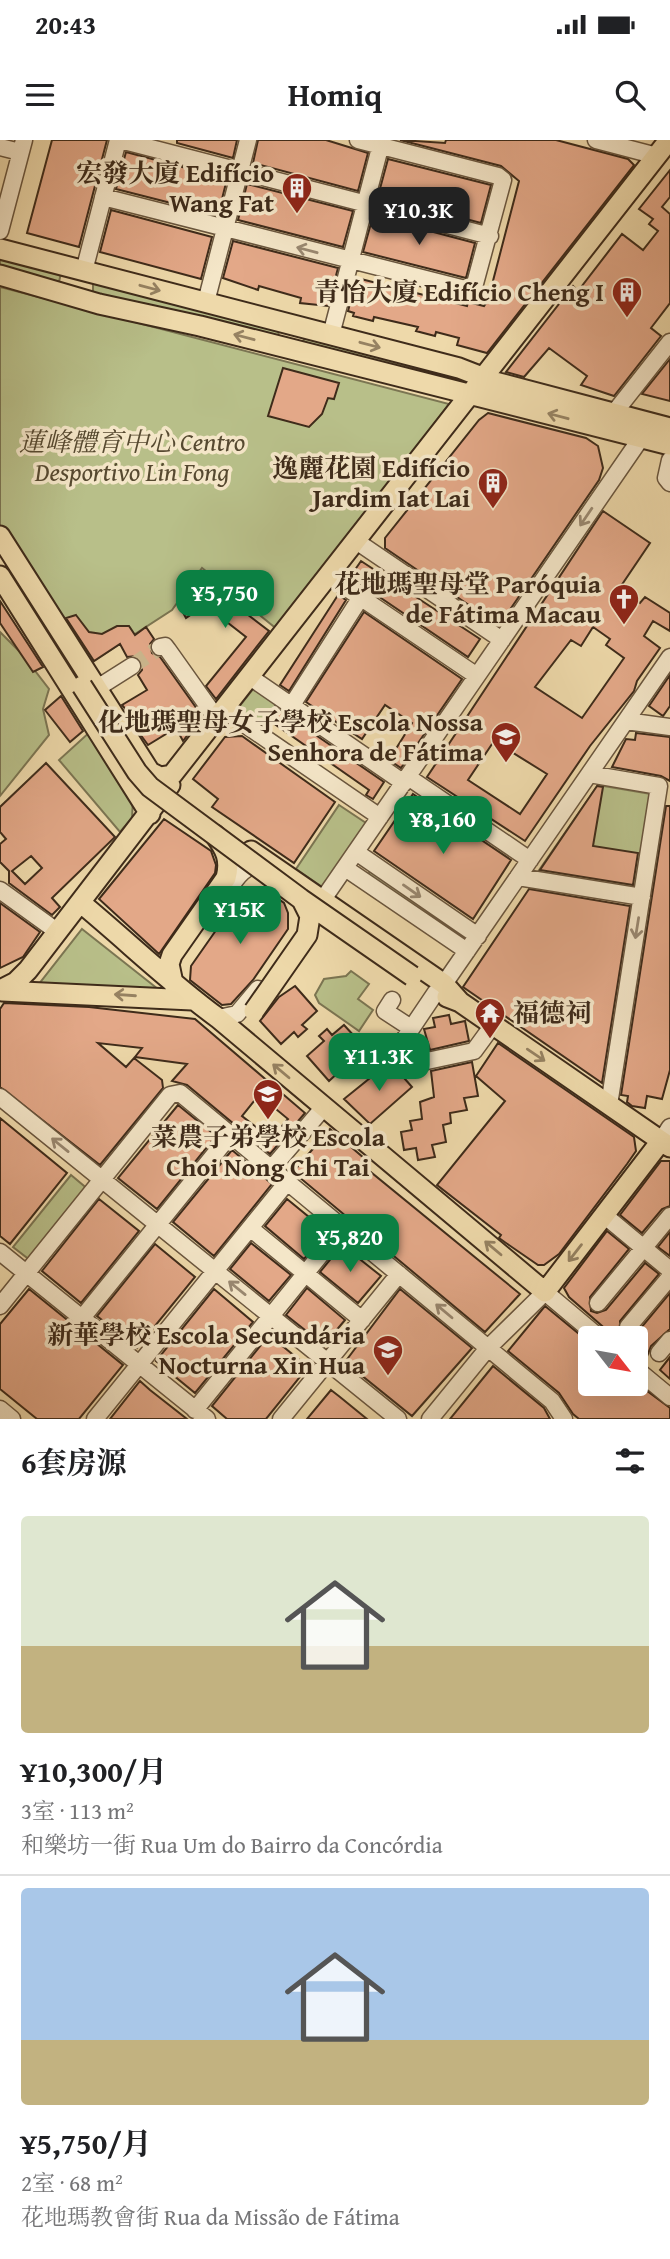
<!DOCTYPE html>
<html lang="zh">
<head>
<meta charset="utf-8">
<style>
  body { margin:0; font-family:"Gentium Book Plus","Noto Serif SC",serif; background:#f6f6f6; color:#202124; height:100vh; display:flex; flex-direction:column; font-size:26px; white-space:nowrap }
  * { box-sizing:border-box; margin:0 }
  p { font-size:23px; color:#757577 }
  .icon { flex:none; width:38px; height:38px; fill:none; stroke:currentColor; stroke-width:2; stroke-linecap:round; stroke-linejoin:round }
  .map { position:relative; height:1279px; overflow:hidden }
  .drawer { display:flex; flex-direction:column; background:#fff; flex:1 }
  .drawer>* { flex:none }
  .needle { width:46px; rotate:121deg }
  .tools { position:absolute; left:578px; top:1186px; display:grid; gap:14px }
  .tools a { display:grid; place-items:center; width:70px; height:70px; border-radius:7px; background:#fff; box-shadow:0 7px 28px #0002; font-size:35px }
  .price { position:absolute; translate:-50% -60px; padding:0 16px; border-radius:14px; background:#0b8043; color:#fff; font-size:23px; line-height:46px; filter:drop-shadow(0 2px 4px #0008) }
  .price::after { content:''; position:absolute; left:50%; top:42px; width:21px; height:16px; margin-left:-10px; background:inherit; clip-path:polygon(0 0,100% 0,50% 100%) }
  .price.on { background:#222; color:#fff }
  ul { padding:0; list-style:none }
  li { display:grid; align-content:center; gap:14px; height:371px; padding:0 21px }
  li+li { border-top:2px solid #e0e0e0 }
  li span { display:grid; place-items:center; height:217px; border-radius:7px; color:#555 }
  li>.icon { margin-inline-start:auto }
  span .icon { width:126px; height:126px; fill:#fffc; stroke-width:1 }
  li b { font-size:30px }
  h2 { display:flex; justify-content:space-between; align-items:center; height:84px; padding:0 21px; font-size:30px }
  .status { display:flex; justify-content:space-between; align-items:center; height:49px; padding:0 35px; background:#fff; direction:ltr }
  .status svg { height:19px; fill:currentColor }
  header { display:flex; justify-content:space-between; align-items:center; height:91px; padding:0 21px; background:#fff; font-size:32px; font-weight:600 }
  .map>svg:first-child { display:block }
  .green { fill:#b8bf89; stroke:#7b7552; stroke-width:2 }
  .building { fill:#e3a888; stroke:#3e2b1a; stroke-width:2; fill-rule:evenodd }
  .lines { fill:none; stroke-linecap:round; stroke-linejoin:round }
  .minor-tunnel { stroke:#cbb68d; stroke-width:16; stroke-dasharray:16 8; stroke-linecap:butt }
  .minor-casing { stroke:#6a563e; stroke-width:19 }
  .major-casing { stroke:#3e2b1a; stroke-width:23 }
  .minor { stroke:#f4e6c8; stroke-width:16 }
  .major { stroke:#eed9aa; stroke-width:19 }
  .major-bridge-casing { stroke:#3e2b1a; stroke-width:23; stroke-linecap:butt }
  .major-bridge { stroke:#eed9aa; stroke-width:19 }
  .oneway { stroke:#998871 }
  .oneway2 { stroke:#968262 }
  .labels { text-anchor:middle; stroke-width:7; stroke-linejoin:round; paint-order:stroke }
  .poi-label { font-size:26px; font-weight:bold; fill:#3e2b1a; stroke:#f4e6c8; text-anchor:end }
  .park-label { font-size:26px; font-style:italic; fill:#564930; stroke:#f4e6c8 }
</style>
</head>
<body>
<div class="status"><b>20:43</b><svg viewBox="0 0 49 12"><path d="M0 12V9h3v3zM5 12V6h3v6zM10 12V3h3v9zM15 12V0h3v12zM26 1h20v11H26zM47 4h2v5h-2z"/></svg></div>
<header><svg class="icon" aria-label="menu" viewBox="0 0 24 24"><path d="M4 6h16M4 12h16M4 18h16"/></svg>Homiq<svg class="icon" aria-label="search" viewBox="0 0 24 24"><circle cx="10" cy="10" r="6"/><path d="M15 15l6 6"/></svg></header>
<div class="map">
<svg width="670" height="1279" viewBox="0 0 670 1279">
  <rect width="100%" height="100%" fill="#eed9aa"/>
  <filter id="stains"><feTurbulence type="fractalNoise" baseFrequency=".00286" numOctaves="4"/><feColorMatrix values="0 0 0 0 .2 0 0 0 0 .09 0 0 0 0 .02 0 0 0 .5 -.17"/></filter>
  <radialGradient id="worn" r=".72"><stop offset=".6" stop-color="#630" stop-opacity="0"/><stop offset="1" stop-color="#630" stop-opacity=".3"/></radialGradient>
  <!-- green -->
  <path class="green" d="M0,113L62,129L58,146L0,131Z
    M93,142L279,189L278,198L93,153Z
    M0,147L449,264L278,490L202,428L172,470L87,525L0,387Z
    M305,197L470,240L475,245L301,206Z
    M0,492L22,514L49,549L43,569L49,595L0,656Z
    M254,548L277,563L259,589L235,572Z
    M92,590L133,659L132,678L120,692L59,620Z
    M598,645L651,654L635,752L535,736Z
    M339,665L372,687L328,751L296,729Z
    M371,730L457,789L453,795L367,736Z
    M82,789L163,853L39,844Z
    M351,831L369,844L358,859L373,870L359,891L319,863L315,855L324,839L346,836Z
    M71,1035L96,1056L39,1127L13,1107Z"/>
  <!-- building -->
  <path class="building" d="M52,0H107L79,107L27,93Z
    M177,0H237L233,18L177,3Z
    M258,0H326L368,13L358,51L253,23Z
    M400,0L445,3L446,0H556L628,19L634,25L487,213L457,205L459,198L436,192L435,196L416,191L418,187L374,177L373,181L353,176L354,173L348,171L357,138L467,166L468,162L484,166L488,160L519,41L501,26Z
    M126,12L227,39L218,75L116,49Z
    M388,19L491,45L481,83L378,56Z
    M670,30V57L662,67L670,74V163L651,188L661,196L614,256L581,245L587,236L549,208L524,237L506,232L573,146L578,151L622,94L643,110L658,91L649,84L653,79L639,69Z
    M247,44L353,71L343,107L238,80Z
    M111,70L212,97L201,139L100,112Z
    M373,76L475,103L466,138L363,112Z
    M233,101L338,128L328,166L300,163L301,158L259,146L258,150L223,138Z
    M670,219V261L642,254Z
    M283,228L339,243L334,259L328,258L322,274L309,287L268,276Z
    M488,273L586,298L598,306L603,328L599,340L507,474L488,478L385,408V398L479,280Z
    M603,371L650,403L619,449L640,463L645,457L670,473V491L653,481L644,496L660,508L637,541L634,551L590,606L525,701L427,637ZM593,487L610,499L606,505L624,518L582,578L535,547L571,500L581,506ZM494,601L547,634L520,674L468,640Z
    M361,421L480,499L468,517L350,437Z
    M200,438L269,491L216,559L206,546L246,497L205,465L186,478L179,465Z
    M338,455L346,460L289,551L280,545Z
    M0,461L43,527L33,532L0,483Z
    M364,472L462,539L401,628L389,620L412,583L385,565L362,599L306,562Z
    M76,475L89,492L102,494L117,486H129L135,495L146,487L154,499L150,504L152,513L160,517L202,576L183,601L176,588L148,605L140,594L144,591L122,565L147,550L138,535L142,530L141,521L136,516L127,517L120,504L94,521L66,478Z
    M670,535V566L663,576L649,566Z
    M61,556L83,591L70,602L45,570Z
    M275,567L384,642L373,659L366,655L369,650L266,578Z
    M636,593L670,597V641L661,636L612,627L626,599L635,600Z
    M242,596L335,662L294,723L212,667L218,659L193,639L225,597Z
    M46,623L115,697L52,758L60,767L52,775L9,743V731L0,722V704L6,699L0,692V667ZM31,716L42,728L25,744L12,731Z
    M597,646L603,647L593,706L638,713L633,745L540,730Z
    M413,654L511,720L473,779L374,711Z
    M666,666H670V930L662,959L647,956L645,968L632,966L627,962L628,956L621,955Z
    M164,679L211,711L216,725L215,733L159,814L99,759Z
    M529,749L630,766L602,943L463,847Z
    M251,750L267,751L284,763L288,773V789L253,840L231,864L222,865L190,840L191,826L240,756Z
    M0,763L40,792L23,817L0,828Z
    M295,846L317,871L302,885L307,889L298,897L294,892L281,904L260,881L279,857Z
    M4,863L89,867L195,879L305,973L270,1014L187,945L172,941L187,924L135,917L142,908L98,903L126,927L134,918L162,940L163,948L100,1025L0,947V869ZM259,955L288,979L271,999L242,976Z
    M449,875L451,884L465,881L469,901L430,910L424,889L435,887L433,878Z
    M344,885L366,909L351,922L355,927L346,934L342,929L329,941L307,916L324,901L319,896L327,889L332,895Z
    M498,903L634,997L636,1011L627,1024L559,1114L544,1125H538L506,1103L499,1098L501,1095L437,1045L505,961L476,936Z
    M390,922L412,947L370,984L344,959Z
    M472,922L478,956L464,958L467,970L450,973L451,983L443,985L446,1002L432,1005L435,1017L418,1020L416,1008L404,1010L401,992L412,990L410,981L422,979L420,962L434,957L431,931Z
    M178,965L216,996L157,1069L118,1038Z
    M0,978L67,1033L10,1104L0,1096Z
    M330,989L365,1019L361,1024L520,1154L485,1192L293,1032Z
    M232,1010L272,1044L214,1116L173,1082Z
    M661,1021H670V1066L662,1069L642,1093L620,1075Z
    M99,1059L139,1091L81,1163L42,1131Z
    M287,1059L326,1091L304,1119L265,1086Z
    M607,1091L629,1109L590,1157L591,1171L597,1173L606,1170L645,1123L659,1134L620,1181L621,1195L627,1197L636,1194L670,1153V1189L651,1206L646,1219L635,1210V1199H617L569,1157L564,1148Z
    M670,1092V1116L658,1107Z
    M251,1103L291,1135L269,1161L230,1129Z
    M155,1104L195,1137L137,1208L97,1176Z
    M342,1105L381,1136L358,1163L320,1132Z
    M307,1148L345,1180L324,1205L286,1175Z
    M29,1149L123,1225L79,1279H37L0,1249V1184Z
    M214,1149L253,1182L195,1253L156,1221Z
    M400,1149L472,1208L412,1276L345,1222Z
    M545,1166L590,1203V1244L635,1242L670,1268V1279H579L573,1274L559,1253L508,1211Z
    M269,1195L308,1227L266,1279H227L212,1266Z
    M670,1217V1239L660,1230Z
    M493,1226L544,1268L550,1279H450Z
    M140,1241L150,1250L187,1279H110Z
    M331,1250L340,1257L367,1279H307Z"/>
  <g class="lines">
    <!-- minor-tunnel -->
    <path class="minor-tunnel" d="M132,526L160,507"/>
    <!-- minor casing -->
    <g class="minor-casing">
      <path id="minor" d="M120,0L490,96
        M596,0L657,16
        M0,7L20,12
        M103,57L473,151L503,40L498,36L358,0
        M0,91L24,0
        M84,131L118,0
        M206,162L248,0
        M331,195L382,0
        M614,273L670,202
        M670,320L666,338L670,343
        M356,401L502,500
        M329,436L477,536
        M160,507L165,506L168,510L212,572L214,583
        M250,537L404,643
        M94,543L102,545L132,526
        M292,565L361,457
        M224,570L380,677
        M626,581L670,587
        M589,634L659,646L609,965
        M408,637L530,720
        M356,712L478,796
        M345,728L467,811
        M518,737L642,757
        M0,750L58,792
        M225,755C235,740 244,723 265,724
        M317,768L641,298
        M444,844L670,517
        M436,852L403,901L427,921L474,911L493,885
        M392,860L385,871L411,888
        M218,878L237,874L258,849
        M0,957L398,1279
        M661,1001L670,987
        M272,1028L324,967
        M604,1075L670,1130
        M250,1088L362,1180
        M0,1112L207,1279
        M598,1163L670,1076
        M0,1166L170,955L180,953L552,1261L564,1279
        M82,1178L231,994
        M628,1187L670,1137
        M659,1213L670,1200
        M635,1228L670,1257
        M0,1269L12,1279
        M195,1270L343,1087
        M95,1279L288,1041
        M281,1279L399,1134
        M430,1279L488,1208L545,1152L601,1199"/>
    </g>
    <!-- major casing -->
    <g class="major-casing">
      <path id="major" d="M0,109L459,228L495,242L670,288
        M0,135L99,164L200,186L670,305
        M0,396L150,632L160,637L172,635L669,0
        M0,436L150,674
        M251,711L444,844L460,862
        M81,763C127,801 170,843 218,878L545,1152L661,1001
        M173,843L169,824L172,815L226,738C231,719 225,709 215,695
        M0,850L16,842L28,830L170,645
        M2,851L192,860
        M447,857L460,862L670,1007"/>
    </g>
    <!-- minor -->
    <use href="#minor" class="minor"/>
    <!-- major -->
    <use href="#major" class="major"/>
    <!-- major-bridge casing -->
    <g class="major-bridge-casing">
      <path id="major-bridge" d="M82,546L137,632L150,647L301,759L412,836
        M254,871L307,795L310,776L302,760"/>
    </g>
    <!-- major-bridge -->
    <use href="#major-bridge" class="major-bridge"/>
  </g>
  <!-- one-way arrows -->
  <defs><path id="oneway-shaft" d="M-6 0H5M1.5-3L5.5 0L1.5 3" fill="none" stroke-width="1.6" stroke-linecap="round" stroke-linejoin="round" transform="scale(1.75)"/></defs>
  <g class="oneway">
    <use href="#oneway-shaft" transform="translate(307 110) rotate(-165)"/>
    <use href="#oneway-shaft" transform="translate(586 377) rotate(124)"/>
    <use href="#oneway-shaft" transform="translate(412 751) rotate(35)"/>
    <use href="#oneway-shaft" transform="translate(637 788) rotate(99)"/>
    <use href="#oneway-shaft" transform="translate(60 1005) rotate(-141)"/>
    <use href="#oneway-shaft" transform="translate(237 1148) rotate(-141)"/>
    <use href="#oneway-shaft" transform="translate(444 1171) rotate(-140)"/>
  </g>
  <g class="oneway2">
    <use href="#oneway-shaft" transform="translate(150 148) rotate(15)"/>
    <use href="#oneway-shaft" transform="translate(244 197) rotate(-165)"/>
    <use href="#oneway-shaft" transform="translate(370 205) rotate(15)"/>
    <use href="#oneway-shaft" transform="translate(558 276) rotate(-165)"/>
    <use href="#oneway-shaft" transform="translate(125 855) rotate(-176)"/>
    <use href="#oneway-shaft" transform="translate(536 915) rotate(34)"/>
    <use href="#oneway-shaft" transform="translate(281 931) rotate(-140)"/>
    <use href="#oneway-shaft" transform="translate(493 1108) rotate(-140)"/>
    <use href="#oneway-shaft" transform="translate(575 1113) rotate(128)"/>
  </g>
  <!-- icons -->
  <defs>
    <g id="building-pin" transform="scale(1.575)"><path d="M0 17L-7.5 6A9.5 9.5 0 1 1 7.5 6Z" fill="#8f2418" stroke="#f4e6c8"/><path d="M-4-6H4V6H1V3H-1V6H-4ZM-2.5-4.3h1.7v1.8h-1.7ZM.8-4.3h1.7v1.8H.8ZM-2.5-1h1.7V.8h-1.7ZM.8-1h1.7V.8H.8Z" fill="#fff"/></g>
    <g id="church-pin" transform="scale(1.575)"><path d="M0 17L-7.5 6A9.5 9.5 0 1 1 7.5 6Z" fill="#8f2418" stroke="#f4e6c8"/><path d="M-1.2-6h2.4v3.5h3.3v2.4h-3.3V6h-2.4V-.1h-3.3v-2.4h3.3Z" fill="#fff"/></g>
    <g id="school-pin" transform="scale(1.575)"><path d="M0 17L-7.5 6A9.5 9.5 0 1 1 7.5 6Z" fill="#8f2418" stroke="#f4e6c8"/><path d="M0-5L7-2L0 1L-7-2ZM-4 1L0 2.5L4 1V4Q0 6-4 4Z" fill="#fff"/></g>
    <g id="temple-pin" transform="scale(1.575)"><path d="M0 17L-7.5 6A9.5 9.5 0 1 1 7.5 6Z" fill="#8f2418" stroke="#f4e6c8"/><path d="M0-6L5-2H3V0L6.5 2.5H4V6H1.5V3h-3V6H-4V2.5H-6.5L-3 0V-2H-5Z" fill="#fff"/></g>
  </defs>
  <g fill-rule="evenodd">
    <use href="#building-pin" x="297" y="48"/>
    <use href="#building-pin" x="627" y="152"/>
    <use href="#building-pin" x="493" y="343"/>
    <use href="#church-pin" x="624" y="459"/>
    <use href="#school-pin" x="506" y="597"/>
    <use href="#temple-pin" x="490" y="873"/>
    <use href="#school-pin" x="268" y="954"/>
    <use href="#school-pin" x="388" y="1210"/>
  </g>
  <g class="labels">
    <!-- poi labels -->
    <g class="poi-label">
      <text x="274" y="42">宏發大廈 Edifício<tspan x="274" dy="30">Wang Fat</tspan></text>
      <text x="604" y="161">青怡大廈 Edifício Cheng I</text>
      <text x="470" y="337">逸麗花園 Edifício<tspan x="470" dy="30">Jardim Iat Lai</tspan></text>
      <text x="601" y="453">花地瑪聖母堂 Paróquia<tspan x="601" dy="30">de Fátima Macau</tspan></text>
      <text x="483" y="591">化地瑪聖母女子學校 Escola Nossa<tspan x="483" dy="30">Senhora de Fátima</tspan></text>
      <text x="513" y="882" text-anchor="start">福德祠</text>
      <text x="268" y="1006" text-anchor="middle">菜農子弟學校 Escola<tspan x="268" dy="30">Choi Nong Chi Tai</tspan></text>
      <text x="365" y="1204">新華學校 Escola Secundária<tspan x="365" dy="30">Nocturna Xin Hua</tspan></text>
    </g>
    <!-- park labels -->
    <g class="park-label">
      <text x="132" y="311">蓮峰體育中心 Centro<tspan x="132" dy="30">Desportivo Lin Fong</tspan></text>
    </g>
  </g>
  <rect width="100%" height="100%" filter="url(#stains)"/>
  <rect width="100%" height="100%" fill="url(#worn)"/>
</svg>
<div class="tools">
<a><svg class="needle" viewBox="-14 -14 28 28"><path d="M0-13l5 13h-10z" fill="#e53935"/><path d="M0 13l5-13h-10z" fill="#757577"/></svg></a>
</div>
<b class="price on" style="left:419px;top:107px">¥10.3K</b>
<b class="price" style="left:225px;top:490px">¥5,750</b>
<b class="price" style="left:443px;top:716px">¥8,160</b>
<b class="price" style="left:240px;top:806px">¥15K</b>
<b class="price" style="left:379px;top:953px">¥11.3K</b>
<b class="price" style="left:350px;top:1134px">¥5,820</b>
</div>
<section class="drawer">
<h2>6套房源<svg class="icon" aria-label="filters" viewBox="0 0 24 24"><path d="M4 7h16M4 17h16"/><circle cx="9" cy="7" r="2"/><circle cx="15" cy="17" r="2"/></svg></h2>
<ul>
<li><span style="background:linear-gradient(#dfe7d0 60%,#c2b280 0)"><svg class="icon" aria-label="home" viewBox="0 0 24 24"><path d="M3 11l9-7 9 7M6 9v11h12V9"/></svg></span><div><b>¥10,300/月</b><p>3室 · 113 m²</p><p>和樂坊一街 Rua Um do Bairro da Concórdia</p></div></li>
<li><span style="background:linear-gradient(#a9c7e8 70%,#c2b280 0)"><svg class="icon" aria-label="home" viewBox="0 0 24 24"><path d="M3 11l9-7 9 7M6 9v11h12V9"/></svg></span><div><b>¥5,750/月</b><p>2室 · 68 m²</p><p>花地瑪教會街 Rua da Missão de Fátima</p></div></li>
</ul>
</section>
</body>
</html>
